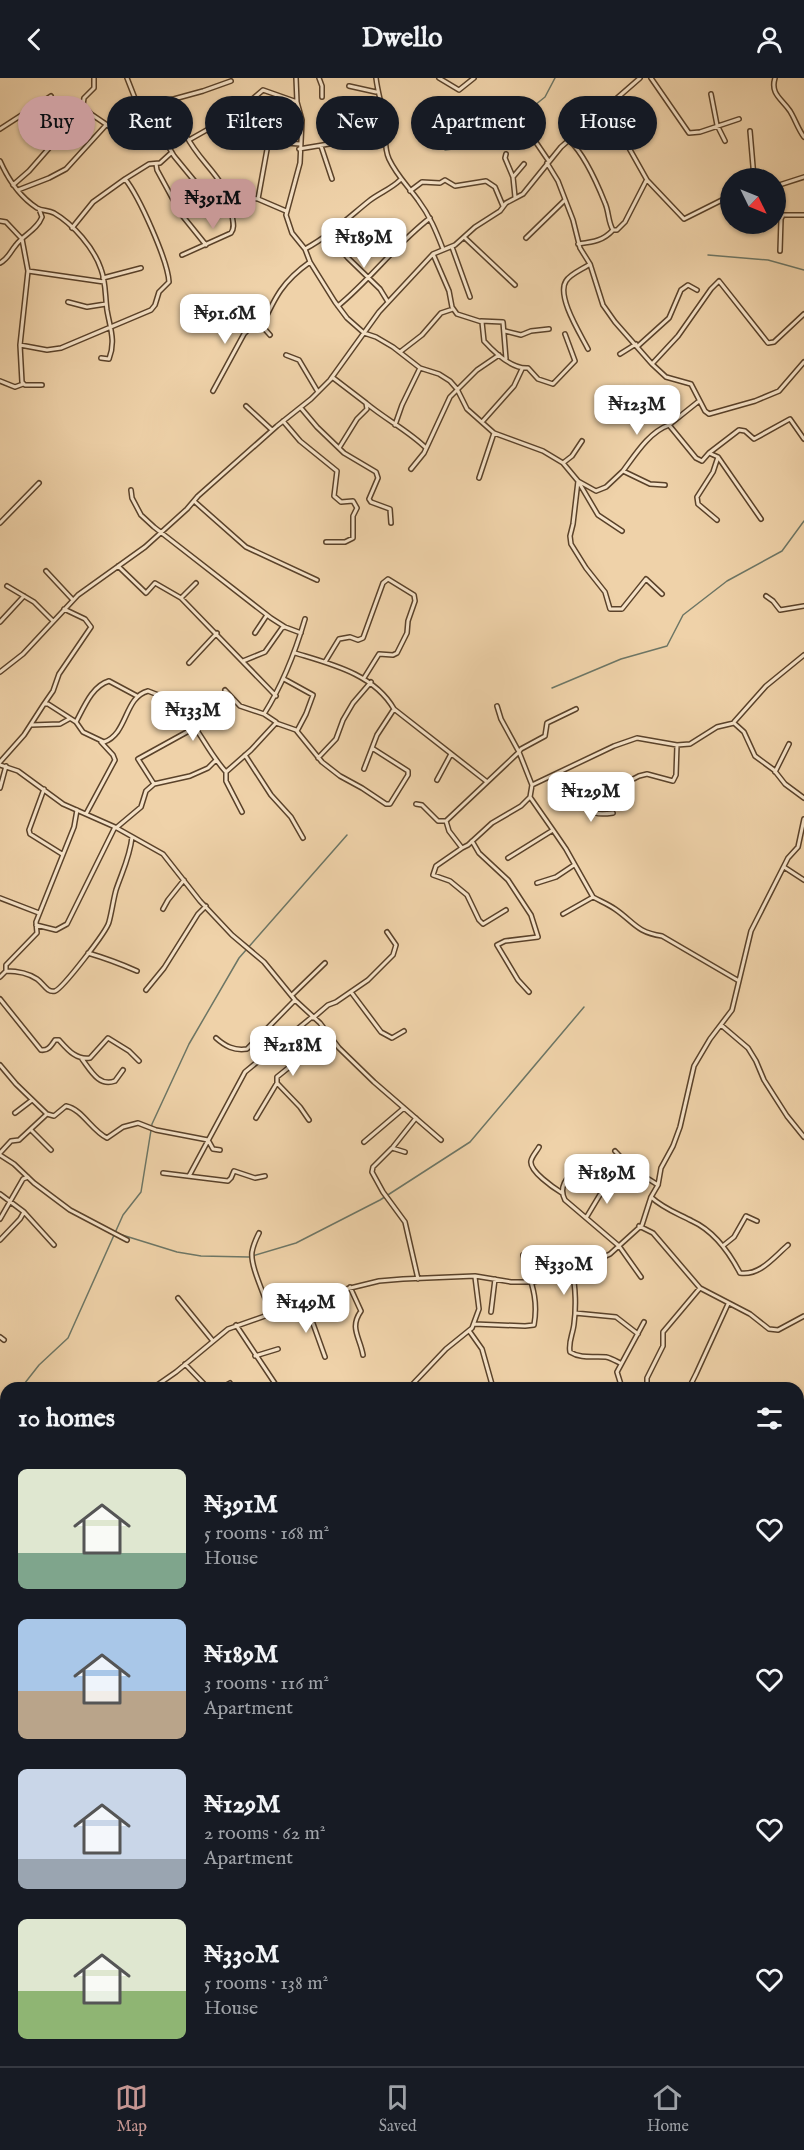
<!DOCTYPE html>
<html lang="en">
<head>
<meta charset="utf-8">
<style>
  body { margin:0; font-family:"IM FELL English",serif; background:#20242c; color:#f1f3f6; height:100vh; display:flex; flex-direction:column; font-size:22px; white-space:nowrap }
  * { box-sizing:border-box; margin:0 }
  p { font-size:20px; color:#9ea1a6 }
  .icon { flex:none; width:33px; height:33px; fill:none; stroke:currentColor; stroke-width:2; stroke-linecap:round; stroke-linejoin:round }
  .map { position:relative; flex:1; overflow:hidden }
  .details { position:absolute; left:0px; top:1304px; width:804px; height:686px; display:flex; flex-direction:column; background:#171b24; border-radius:18px 18px 0 0; box-shadow:0 2px 4px #0004 }
  .details>* { flex:none }
  .banner { position:absolute; left:18px; top:18px; width:768px; height:54px; display:flex; gap:12px }
  .needle { width:39px; rotate:133deg }
  .controls { position:absolute; left:720px; top:90px; display:grid; gap:12px }
  .controls a { display:grid; place-items:center; width:66px; height:66px; border-radius:50%; background:#171b24; box-shadow:0 2px 4px #0004; font-size:30px }
  .price { position:absolute; translate:-50% -51px; padding:0 14px; border-radius:12px; background:#fff; color:#222; font-size:20px; line-height:39px; filter:drop-shadow(0 2px 3px #0008) }
  .price::after { content:''; position:absolute; left:50%; top:36px; width:18px; height:14px; margin-left:-9px; background:inherit; clip-path:polygon(0 0,100% 0,50% 100%) }
  .price.current { background:#c59692; color:#111 }
  ul { padding:0; list-style:none }
  li { display:flex; align-items:center; gap:18px; height:150px; padding:0 18px }
  li span { display:grid; place-items:center; flex:none; width:168px; height:120px; border-radius:9px; color:#555 }
  li>.icon { margin-inline-start:auto }
  span .icon { width:72px; height:72px; fill:#fffc; stroke-width:1 }
  li b { font-size:26px }
  h2 { display:flex; justify-content:space-between; align-items:center; height:72px; padding:0 18px; font-size:26px }
  .pill { padding:0 21px; border-radius:27px; background:#171b24; box-shadow:0 2px 4px #0004; font-size:21px; line-height:54px }
  .pill.current { background:#c59692; color:#111 }
  header { display:flex; justify-content:space-between; align-items:center; height:78px; padding:0 18px; background:#171b24; font-size:27px; font-weight:800 }
  .menu { display:flex; justify-content:space-around; align-items:center; height:84px; border-top:2px solid #363941; background:#171b24; font-size:16px; color:#9ea1a6 }
  .menu a { display:grid; justify-items:center; gap:3px }
  .menu .current { color:#c59692 }
  .map>svg:first-child { display:block }
  .lines { fill:none; stroke-linecap:round; stroke-linejoin:round }
  .stream { stroke:#6d7665; stroke-width:1.5 }
  .minor-casing { stroke:#5a422a; stroke-width:6 }
  .secondary-casing { stroke:#291200; stroke-width:8 }
  .minor { stroke:#f5e2c7; stroke-width:3 }
  .secondary { stroke:#f5e2c7; stroke-width:4.5 }
</style>
</head>
<body>
<header><svg class="icon" aria-label="back" viewBox="0 0 24 24"><path d="M15 5l-7 7 7 7"/></svg>Dwello<svg class="icon" aria-label="person" viewBox="0 0 24 24"><circle cx="12" cy="8" r="4"/><path d="M4 21q1-7 8-7t8 7"/></svg></header>
<div class="map">
<svg width="804" height="1988" viewBox="0 0 804 1988">
  <rect width="100%" height="100%" fill="#efd2a9"/>
  <filter id="stains"><feTurbulence type="fractalNoise" baseFrequency=".00333" numOctaves="4"/><feColorMatrix values="0 0 0 0 .2 0 0 0 0 .09 0 0 0 0 .02 0 0 0 .5 -.17"/></filter>
  <radialGradient id="worn" r=".72"><stop offset=".6" stop-color="#630" stop-opacity="0"/><stop offset="1" stop-color="#630" stop-opacity=".3"/></radialGradient>
  <g class="lines">
    <!-- stream -->
    <path class="stream" d="M445,72L485,67L545,19L555,0
      M708,177L768,182L804,192
      M552,610L621,581L667,568L683,537L727,503L782,473L804,443
      M119,1156L177,1174L201,1178L249,1179L296,1165L380,1122L470,1064L584,929
      M21,1310L39,1287L68,1260L123,1137L141,1114L152,1046L189,966L239,880L347,757
      M0,1335L6,1328
      M0,1658L6,1660"/>
    <!-- minor casing -->
    <g class="minor-casing">
      <path id="minor" d="M94,0V10L84,20L83,27L91,36L113,51
        M127,0L138,28L160,54L174,78L197,106L214,134L219,135L231,128
        M296,0L297,24L302,42L300,85L286,137L292,155L305,171L310,184L335,224L347,240L364,255L376,259L393,269L420,290L439,296L450,303L457,311L467,331L494,355L543,373L563,385L578,403L596,413L606,409L623,393L650,406L665,407
        M319,0L322,8V19
        M376,0C378,17 384,33 385,50C386,61 384,70 389,81C397,98 408,108 418,122C430,138 436,153 443,171
        M439,0L459,12L474,0
        M651,0L689,55L700,54L739,41
        M775,0C770,16 782,21 790,33C795,41 798,51 804,59
        M349,8L376,14
        M711,16L717,47L725,63
        M174,21C179,32 181,45 186,57C201,88 227,98 232,137C233,144 235,150 231,155L182,177
        M138,28L152,27L203,13L231,3
        M602,32L620,54L647,102L684,141L730,118
        M0,51L51,18
        M750,53L754,100
        M531,57L548,82
        M189,62L235,36L263,12L297,24
        M569,62C584,76 597,105 605,125C609,134 608,144 613,152H617L625,144L646,103
        M254,63C270,67 284,64 300,66
        M321,68L332,101
        M299,71L341,64L385,66
        M506,76L505,80L513,99
        M0,83C8,101 20,119 37,130C42,133 48,132 54,135C73,146 94,170 101,191C106,204 105,218 107,232C110,250 116,263 109,281L101,280
        M547,85L558,103L573,142L580,170L590,186L603,227L615,244L652,286L678,258L711,211L719,203L768,265L774,264L804,236
        M156,86L157,92L181,136L206,167
        M125,101L149,86L160,85L171,75
        M13,107L29,93L71,45
        M776,108L804,99
        M18,112L49,100L66,91L106,47
        M410,113L422,104L440,105L445,102L455,108L486,103L495,109L503,128
        M228,117L258,121L286,133
        M515,119L513,99L524,86
        M258,121L268,66
        M0,143L6,144L22,161L28,193L20,267L22,304L25,307H42
        M748,146L751,152
        M328,157L348,180L380,211L388,224
        M464,159L515,207
        M526,160L565,122
        M578,166C593,164 603,163 613,152
        M452,169L470,219
        M305,171C329,158 348,140 369,123C379,115 391,111 400,102
        M780,173L781,141L783,137H804
        M433,176L449,213L452,229L457,236L482,244L484,263C494,274 512,291 528,290L538,301L553,306L575,283L565,256
        M0,185C8,181 10,174 16,167C23,157 37,152 42,139L39,131
        M28,193L104,204
        M103,200L141,190
        M68,224L87,229L106,226
        M338,228C371,201 396,166 430,140
        M481,243L503,244L506,281
        M505,253L521,257L531,253L549,251
        M270,257L262,248C275,219 283,203 310,184
        M20,267L47,272L61,270L151,232L155,227L159,214L169,204C168,183 139,118 125,101L93,124L72,150
        M638,268L669,240L681,212L688,207L697,212
        M588,271C581,257 556,218 566,203C570,196 583,191 590,186
        M400,274L422,257L441,235L453,231
        M620,276L636,266
        M286,277L299,282L318,314
        M652,286L666,299L691,306L705,333L709,336L755,323L779,313L804,284
        M332,299L366,325L367,331L357,341L339,370
        M0,303L15,309L23,306
        M213,313L244,256L250,250L262,248
        M699,323L669,347L696,380L702,383L709,375L739,352L745,353L754,361L790,341L804,361
        M366,325C385,341 409,353 426,370
        M246,328L272,352
        M301,330L317,349L344,375L376,394L378,400L369,421L371,424L390,431L391,445
        M283,343L300,363L337,393L334,418L341,424L353,423L357,430L353,438V460L345,464H326
        M482,344L514,308L522,291
        M395,347L402,327L420,290
        M709,375L718,379L761,441
        M563,385L572,378L582,363
        M411,391L424,375L450,319L477,292L499,277
        M623,393C635,377 649,354 669,347
        M479,400L494,355
        M131,412L132,420L141,437L154,449L271,540L285,549L301,555
        M194,423L246,469L317,502
        M717,442L698,426L697,419L713,394L718,379
        M0,445L39,405
        M622,453L598,437L578,403L573,446L570,458L571,466L586,490L605,514L610,531H622L646,501L662,516
        M118,488L146,515L155,505L181,520L276,618
        M46,493L73,522
        M7,508L34,524L53,543
        M766,518L773,523L780,532L804,528
        M181,520L196,505
        M0,544L24,518
        M255,555L267,537
        M295,575C331,586 374,596 394,631L486,703
        M243,583L265,574L282,550L285,549
        M325,584L339,561L350,559L358,562L363,560L383,505L388,501L414,517L415,523L408,543L407,555L397,575L393,577L379,576L364,600
        M189,585L217,555
        M0,594L23,576L78,517L145,469L187,431L198,418L277,348L311,321L330,302L379,234L433,176L455,167L475,149L500,133L506,125L523,116L561,69L640,0
        M284,601L313,617L306,636L297,653
        M225,612L240,628L264,636
        M44,626L53,613L59,596L91,549L85,541L64,531
        M497,628L501,641L519,674L521,671L545,658L547,645L576,631
        M76,644C84,629 92,608 109,603L137,618
        M276,644L264,636C283,606 295,575 305,541
        M734,644L766,608L804,577
        M31,647L60,646L69,641
        M245,677L271,717L291,739L303,760
        M318,680L336,661L343,642L353,625L371,604
        M0,684L24,657L44,626H48L76,644L83,654L104,664C128,656 124,619 148,613C194,628 198,663 226,694L251,672L276,645L296,652L322,684L340,698L362,710L386,726H390L408,697V693L372,670
        M0,687L18,693L63,726L115,749L163,776L200,823L232,857L264,884L295,922L320,945L339,970L374,1004L441,1062
        M364,691L377,657L394,631
        M226,694V703L242,734
        M562,694L583,723L593,722L639,698L647,696L673,703L676,697L677,667
        M775,694L789,666
        M437,702L451,676
        M154,706L138,681L196,649
        M0,710L6,688
        M44,711L29,752L30,756L62,776
        M583,723C591,737 598,737 613,735
        M416,726L422,727L438,743H446L519,674L532,707L614,668L637,660L677,667L690,666L717,649L734,645L744,654L755,678L774,692L785,706L804,720
        M86,736L115,682L113,677L101,664
        M446,743L449,753L462,770L468,767L492,745L521,728L530,719L532,707
        M116,750L141,729L146,713L154,706L190,698L208,690L216,682
        M553,752L566,771L593,819L563,836
        M472,763L479,775L508,802L531,837L538,859L505,863L497,867L518,902L529,914
        M462,770L436,788L433,797L450,803L467,817L479,842L483,846L506,832
        M508,780L553,752L530,719
        M784,789L804,802
        M537,805L556,799L574,787
        M593,819C600,823 608,826 615,831C634,844 636,854 662,858L739,903
        M0,820L39,835
        M163,831L168,822L184,802
        M36,847L56,852L67,846L115,749
        M88,875C105,880 121,886 137,893
        M6,893C16,893 28,895 37,901C43,905 47,915 55,913C63,910 107,853 109,844C112,833 113,823 116,812C122,794 130,779 132,759
        M0,899L6,893V887L37,855L36,844L74,749L77,732
        M146,912L164,890L198,836L206,828
        M351,914L381,954L392,960L404,953
        M292,917L325,885
        M0,921L41,972C48,973 51,968 55,962H59C68,972 76,982 90,980L108,960L129,973L139,983
        M313,940L328,927L336,924L368,902L393,877L396,867L387,854
        M721,947L748,970L756,983L764,1002L787,1038L804,1059
        M216,960C225,968 234,973 247,971L295,922
        M82,981C91,993 99,1009 115,1003L123,992
        M0,987L16,1006L47,1036
        M277,1005L300,1029L309,1042
        M15,1035L32,1022
        M256,1040L277,1005V999L328,958
        M31,1052L51,1072
        M364,1064L404,1030
        M393,1069L416,1040
        M539,1069C537,1073 532,1078 531,1083C529,1093 554,1110 562,1115
        M615,1073L631,1090L658,1107
        M405,1074L392,1070L373,1089L372,1094L383,1114L405,1144L418,1201
        M0,1075L11,1063L19,1062L47,1036L54,1038L66,1028C82,1031 92,1053 107,1060L123,1049L138,1045L156,1052L208,1062L213,1071L220,1072
        M0,1077L14,1086L34,1105L70,1132L127,1162
        M580,1086C570,1097 557,1107 565,1122L619,1168L641,1199
        M163,1095L228,1103L231,1100L234,1093L255,1100L265,1098
        M189,1098L245,994L312,939
        M0,1116L24,1134L20,1141L0,1162
        M651,1119C664,1131 677,1135 692,1143C714,1153 729,1174 740,1195C760,1198 774,1179 788,1167
        M24,1134L54,1167
        M586,1140L601,1115L612,1102
        M0,1141L23,1101L28,1099
        M639,1148L653,1155L700,1210L750,1236L769,1251L778,1252L804,1238
        M259,1155C256,1161 253,1168 252,1174C250,1189 266,1219 270,1235
        M724,1167L734,1159L746,1138L757,1143
        M572,1194C576,1209 576,1231 574,1246C573,1256 568,1264 570,1274C581,1281 593,1278 606,1279C611,1280 616,1283 620,1285
        M350,1209L361,1233C349,1250 360,1259 363,1277
        M178,1220L213,1263
        M301,1226L311,1240L325,1279
        M491,1234L495,1201
        M575,1235L616,1239L638,1256
        M474,1246L525,1248L534,1247C539,1219 530,1202 523,1177
        M236,1247L278,1310
        M470,1254L482,1271L493,1310
        M0,1259L4,1262
        M255,1278L278,1271
        M185,1286L208,1310
        M153,1310L176,1294L228,1251L330,1215L379,1203L403,1201L475,1198L511,1204H533L572,1194L610,1176L642,1147L651,1119L658,1107L661,1090L673,1068L680,1049L694,988L710,961L732,932L751,853L788,780L798,769L804,741
        M221,1310L230,1305
        M409,1310L446,1271L472,1250L479,1231L475,1199
        M622,1310L617,1294L644,1244
        M647,1310V1300L663,1268V1254L700,1210
        M689,1310L696,1296L728,1226
        M0,1385L6,1383
        M0,1455L6,1465
        M0,1539L6,1542
        M0,1607L6,1615
        M798,1607L804,1604
        M798,1697L802,1713L804,1734
        M0,1729L6,1730
        M803,1745L804,1736
        M0,1796L6,1800
        M798,1798L804,1769
        M0,1844L6,1847
        M798,1926L804,1927
        M310,1983L316,1988
        M584,1983L618,1987L623,1983
        M779,1983L784,1988
        M65,1987L70,1983
        M304,1988L307,1983
        M397,1988L399,1983
        M488,1988V1983
        M673,1988V1983
        M765,1988L769,1983"/>
    </g>
    <!-- secondary casing -->
    <g class="secondary-casing">
      <path id="secondary" d="M0,1976L5,1988"/>
    </g>
    <!-- minor -->
    <use href="#minor" class="minor"/>
    <!-- secondary -->
    <use href="#secondary" class="secondary"/>
  </g>
  <rect width="100%" height="100%" filter="url(#stains)"/>
  <rect width="100%" height="100%" fill="url(#worn)"/>
</svg>
<div class="controls">
<a><svg class="needle" viewBox="-14 -14 28 28"><path d="M0-13l5 13h-10z" fill="#e53935"/><path d="M0 13l5-13h-10z" fill="#9ea1a6"/></svg></a>
</div>
<b class="price current" style="left:213px;top:152px">₦391M</b>
<b class="price" style="left:364px;top:191px">₦189M</b>
<b class="price" style="left:225px;top:267px">₦91.6M</b>
<b class="price" style="left:637px;top:358px">₦123M</b>
<b class="price" style="left:193px;top:664px">₦133M</b>
<b class="price" style="left:591px;top:745px">₦129M</b>
<b class="price" style="left:293px;top:999px">₦218M</b>
<b class="price" style="left:607px;top:1127px">₦189M</b>
<b class="price" style="left:564px;top:1218px">₦330M</b>
<b class="price" style="left:306px;top:1256px">₦149M</b>
<div class="banner">
<a class="pill current">Buy</a>
<a class="pill">Rent</a>
<a class="pill">Filters</a>
<a class="pill">New</a>
<a class="pill">Apartment</a>
<a class="pill">House</a>
</div>
<section class="details">
<h2>10 homes<svg class="icon" aria-label="filters" viewBox="0 0 24 24"><path d="M4 7h16M4 17h16"/><circle cx="9" cy="7" r="2"/><circle cx="15" cy="17" r="2"/></svg></h2>
<ul>
<li><span style="background:linear-gradient(#dfe7d0 70%,#7fa58c 0)"><svg class="icon" aria-label="home" viewBox="0 0 24 24"><path d="M3 11l9-7 9 7M6 9v11h12V9"/></svg></span><div><b>₦391M</b><p>5 rooms · 168 m²</p><p>House</p></div><svg class="icon" aria-label="heart" viewBox="0 0 24 24"><path d="M12 20l-8-8c-3-5 5-10 8-4 3-6 11-1 8 4z"/></svg></li>
<li><span style="background:linear-gradient(#a9c7e8 60%,#b9a48a 0)"><svg class="icon" aria-label="home" viewBox="0 0 24 24"><path d="M3 11l9-7 9 7M6 9v11h12V9"/></svg></span><div><b>₦189M</b><p>3 rooms · 116 m²</p><p>Apartment</p></div><svg class="icon" aria-label="heart" viewBox="0 0 24 24"><path d="M12 20l-8-8c-3-5 5-10 8-4 3-6 11-1 8 4z"/></svg></li>
<li><span style="background:linear-gradient(#c9d6e8 75%,#9aa5b1 0)"><svg class="icon" aria-label="home" viewBox="0 0 24 24"><path d="M3 11l9-7 9 7M6 9v11h12V9"/></svg></span><div><b>₦129M</b><p>2 rooms · 62 m²</p><p>Apartment</p></div><svg class="icon" aria-label="heart" viewBox="0 0 24 24"><path d="M12 20l-8-8c-3-5 5-10 8-4 3-6 11-1 8 4z"/></svg></li>
<li><span style="background:linear-gradient(#dfe7d0 60%,#8fb573 0)"><svg class="icon" aria-label="home" viewBox="0 0 24 24"><path d="M3 11l9-7 9 7M6 9v11h12V9"/></svg></span><div><b>₦330M</b><p>5 rooms · 138 m²</p><p>House</p></div><svg class="icon" aria-label="heart" viewBox="0 0 24 24"><path d="M12 20l-8-8c-3-5 5-10 8-4 3-6 11-1 8 4z"/></svg></li>
</ul>
</section>
</div>
<nav class="menu">
<a class="current"><svg class="icon" aria-label="map" viewBox="0 0 24 24"><path d="M3 6l6-2 6 2 6-2v14l-6 2-6-2-6 2zM9 4v14M15 6v14"/></svg>Map</a>
<a><svg class="icon" aria-label="saved" viewBox="0 0 24 24"><path d="M7 4h10v16l-5-4-5 4z"/></svg>Saved</a>
<a><svg class="icon" aria-label="home" viewBox="0 0 24 24"><path d="M3 11l9-7 9 7M6 9v11h12V9"/></svg>Home</a>
</nav>
</body>
</html>
